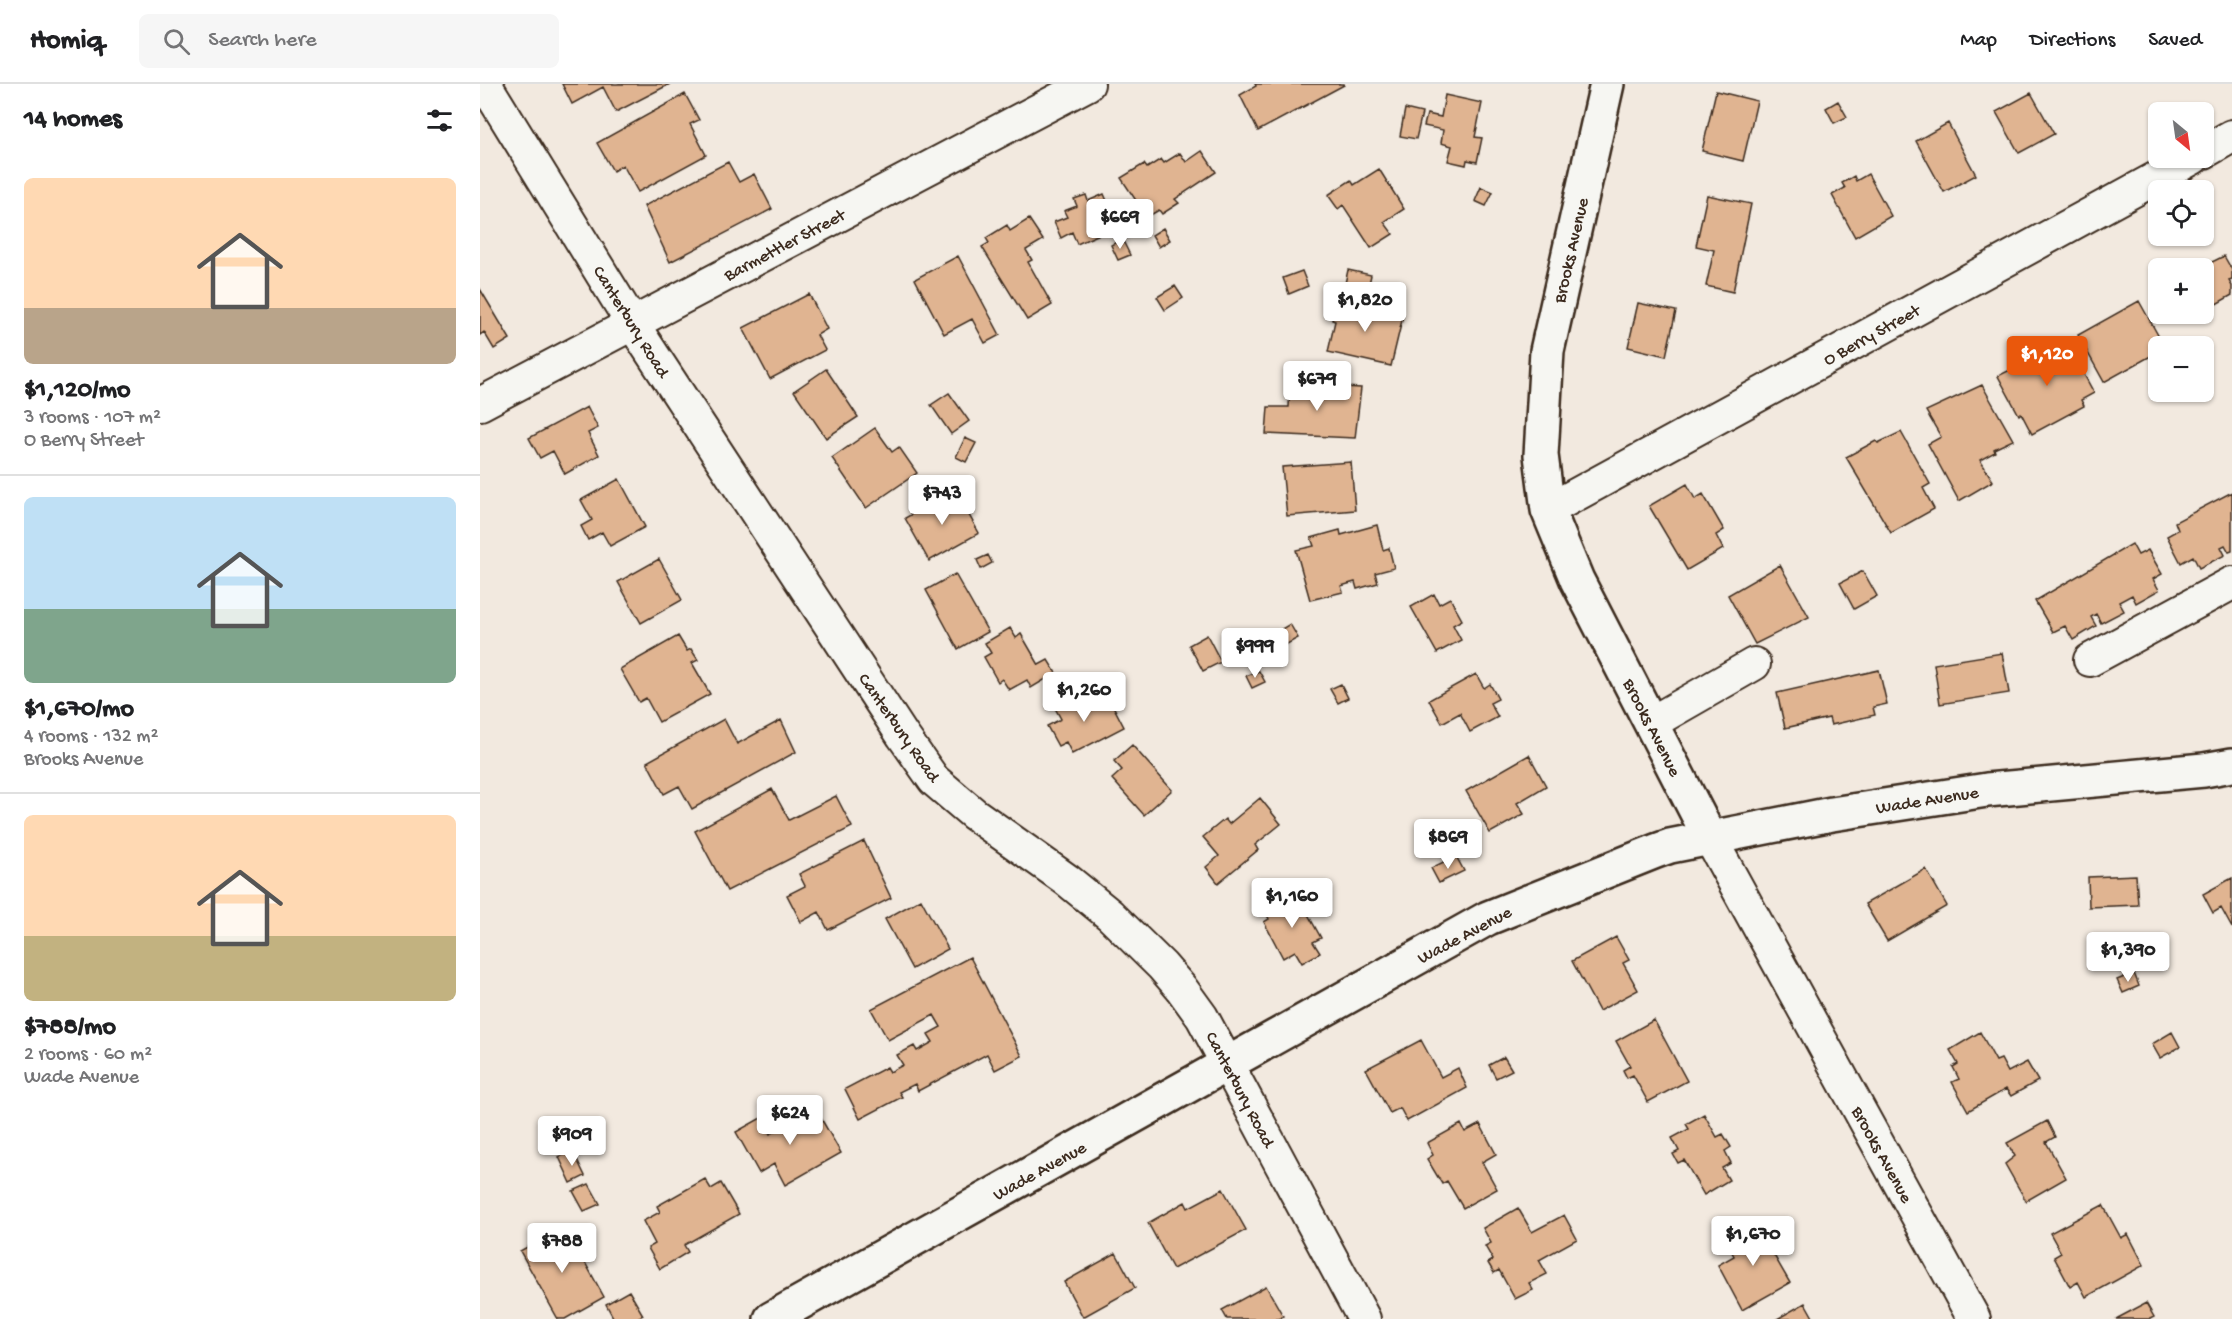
<!DOCTYPE html>
<html lang="en">
<head>
<meta charset="utf-8">
<style>
  body { margin:0; font-family:"Gochi Hand",sans-serif; background:#f6f6f6; color:#202124; height:100vh; display:flex; flex-direction:column; font-size:22px; white-space:nowrap }
  * { box-sizing:border-box; margin:0 }
  p { font-size:20px; color:#757577 }
  .icon { flex:none; width:33px; height:33px; fill:none; stroke:currentColor; stroke-width:2; stroke-linecap:round; stroke-linejoin:round }
  .map { position:relative; flex:1; overflow:hidden }
  .drawer { display:flex; flex-direction:column; background:#fff; width:480px }
  .drawer>* { flex:none }
  .needle { width:39px; rotate:151deg }
  .tools { position:absolute; left:1668px; top:18px; display:grid; gap:12px }
  .tools a { display:grid; place-items:center; width:66px; height:66px; border-radius:9px; background:#fff; box-shadow:0 2px 4px #0004; font-size:30px }
  .price { position:absolute; translate:-50% -51px; padding:0 14px; border-radius:6px; background:#fff; color:#222; font-size:20px; line-height:39px; filter:drop-shadow(0 2px 3px #0008) }
  .price::after { content:''; position:absolute; left:50%; top:36px; width:18px; height:14px; margin-left:-9px; background:inherit; clip-path:polygon(0 0,100% 0,50% 100%) }
  .price.current { background:#ea580c; color:#fff }
  ul { padding:0; list-style:none }
  li { display:grid; align-content:center; gap:12px; height:318px; padding:0 24px }
  li+li { border-top:2px solid #e0e0e0 }
  li span { display:grid; place-items:center; height:186px; border-radius:9px; color:#555 }
  li>.icon { margin-inline-start:auto }
  span .icon { width:108px; height:108px; fill:#fffc; stroke-width:1 }
  li b { font-size:26px }
  h2 { display:flex; justify-content:space-between; align-items:center; height:72px; padding:0 24px; font-size:26px }
  header { display:flex; align-items:center; gap:36px; box-sizing:border-box; height:84px; padding:0 30px; background:#fff; border-bottom:2px solid #e0e0e0 }
  header strong { font-size:28px }
  nav { display:flex; gap:33px; margin-inline-start:auto; font-size:21px }
  .search { width:420px; height:54px; background:#f6f6f6; display:flex; align-items:center; gap:15px; box-sizing:border-box; padding:0 21px; border-radius:9px; color:#757577; font-size:22px }
  main { display:flex; flex:1; min-height:0 }
  .map>svg:first-child { display:block }
  .building { fill:#e0b491; stroke:#3b2a1e; stroke-width:1.5 }
  .lines { fill:none; stroke-linecap:round; stroke-linejoin:round }
  .minor-casing { stroke:#3b2a1e; stroke-width:36 }
  .major-casing { stroke:#3b2a1e; stroke-width:38 }
  .minor { stroke:#f6f6f2; stroke-width:32 }
  .major { stroke:#f6f6f2; stroke-width:33 }
  .labels { text-anchor:middle; stroke-width:4.5; stroke-linejoin:round; paint-order:stroke }
  .street-label { font-size:18px; fill:#3b2a1e; stroke:#f6f6f2 }
</style>
</head>
<body>
<header>
<strong>Homiq</strong>
<div class="search"><svg class="icon" aria-label="search" viewBox="0 0 24 24"><circle cx="10" cy="10" r="6"/><path d="M15 15l6 6"/></svg>Search here</div>
<nav><a>Map</a><a>Directions</a><a>Saved</a></nav>
</header>
<main>
<section class="drawer">
<h2>14 homes<svg class="icon" aria-label="filters" viewBox="0 0 24 24"><path d="M4 7h16M4 17h16"/><circle cx="9" cy="7" r="2"/><circle cx="15" cy="17" r="2"/></svg></h2>
<ul>
<li><span style="background:linear-gradient(#ffd9b3 70%,#b9a48a 0)"><svg class="icon" aria-label="home" viewBox="0 0 24 24"><path d="M3 11l9-7 9 7M6 9v11h12V9"/></svg></span><div><b>$1,120/mo</b><p>3 rooms · 107 m²</p><p>O Berry Street</p></div></li>
<li><span style="background:linear-gradient(#bfe0f5 60%,#7fa58c 0)"><svg class="icon" aria-label="home" viewBox="0 0 24 24"><path d="M3 11l9-7 9 7M6 9v11h12V9"/></svg></span><div><b>$1,670/mo</b><p>4 rooms · 132 m²</p><p>Brooks Avenue</p></div></li>
<li><span style="background:linear-gradient(#ffd9b3 65%,#c2b280 0)"><svg class="icon" aria-label="home" viewBox="0 0 24 24"><path d="M3 11l9-7 9 7M6 9v11h12V9"/></svg></span><div><b>$788/mo</b><p>2 rooms · 60 m²</p><p>Wade Avenue</p></div></li>
</ul>
</section>
<div class="map">
<svg width="1752" height="1235" viewBox="0 0 1752 1235">
  <rect width="100%" height="100%" fill="#f2e9df"/>
  <filter id="ink" filterUnits="userSpaceOnUse"><feTurbulence type="fractalNoise" baseFrequency=".0167" numOctaves="2"/><feDisplacementMap in="SourceGraphic" scale="12" xChannelSelector="R" yChannelSelector="G"/><feConvolveMatrix kernelMatrix="1 2 1 2 8 2 1 2 1" color-interpolation-filters="sRGB"/></filter>
  <g filter="url(#ink)">
    <!-- building -->
    <path class="building" d="M82,0H190L136,28L123,3L92,20Z
      M775,0H864V1L778,47L760,11L776,2Z
      M1236,7L1277,17L1263,77L1222,67Z
      M1551,9L1574,50L1539,69L1516,28Z
      M205,10L219,36L210,40L226,71L158,108L143,81L133,87L117,59Z
      M965,11L1002,19L995,53L1002,54L997,78L987,76L986,81L968,77L972,62L961,59L963,46L944,42L947,30L961,33Z
      M1358,17L1367,33L1354,39L1346,24Z
      M925,25L942,29L936,55L920,52Z
      M1468,39L1496,91L1464,108L1436,57Z
      M722,67L736,88L695,115L699,119L682,130L679,126L667,133L641,94L664,80L667,84L681,75L684,79L700,69L706,78Z
      M248,78L259,98L274,90L292,125L190,178L164,122Z
      M899,85L924,125L904,138L913,150L891,164L863,121L858,125L848,111L871,96L874,101Z
      M1388,90L1411,132L1375,153L1352,111L1365,104L1362,99L1374,92L1376,97Z
      M1001,103L1013,108L1006,122L995,117Z
      M624,110L638,142L597,160L592,148L581,154L574,138L587,133L584,127L597,122L594,115L606,111L608,117Z
      M1227,111L1271,120L1253,208L1226,202L1234,166L1216,162Z
      M549,135L563,156L546,166L552,176L548,178L572,221L547,236L502,163L509,159L506,154L527,141L530,147Z
      M683,144L690,156L679,163L672,151Z
      M642,155L650,171L638,176L631,161Z
      M478,172L520,251L505,259L492,235L464,250L435,195Z
      M1744,172L1752,186V196L1749,197L1752,202V211L1724,227V184H1720Z
      M868,186L891,191L887,209L864,204Z
      M822,187L828,202L809,210L803,194Z
      M695,202L703,214L685,226L677,213Z
      M0,205L30,255L14,265L4,248L0,251Z
      M329,210L347,245L337,251L345,266L290,295L263,244Z
      M856,217L923,232L911,282L848,268L855,237L852,236Z
      M1659,217L1684,262H1678V268L1624,298L1598,251Z
      M1158,219L1196,227L1186,272L1148,263Z
      M1585,255L1614,309L1601,316L1604,322L1552,350L1541,329L1539,331L1518,292L1550,276L1551,278L1561,273L1558,268Z
      M346,285L378,333L346,354L314,307Z
      M810,300L881,304L875,354L786,350L788,323H809Z
      M1502,301L1533,356L1514,365L1515,368L1500,376L1513,397L1479,417L1448,360L1461,353L1446,327Z
      M469,309L489,337L471,350L451,321Z
      M107,323L118,344L108,349L119,371L85,390L73,367L60,374L49,354Z
      M395,344L412,368L419,363L437,389L386,424L352,374Z
      M1421,348L1450,400L1443,404L1454,425L1411,449L1366,373L1396,357L1398,359Z
      M485,354L496,359L486,378L476,373Z
      M871,378L875,426L807,432L802,383Z
      M139,395L165,443L130,462L122,448L108,456L101,442L112,436L101,416Z
      M1207,400L1215,415L1223,410L1244,446L1236,451L1243,465L1207,486L1169,422Z
      M475,406L499,449L449,477L425,434Z
      M1752,408V467L1749,468L1745,461L1741,463L1745,471L1719,484L1713,472L1701,479L1687,452L1698,446L1695,438Z
      M897,441L903,466L909,464L914,484L895,489L898,499L877,505L875,498L861,502L863,508L830,516L816,466L834,462L831,454L860,446L861,451Z
      M1652,460L1658,471L1668,466L1682,490L1673,495L1679,506L1656,519L1652,511L1639,518L1644,527L1621,539L1616,530L1611,533L1616,542L1593,556L1585,542L1573,548L1555,517Z
      M508,471L512,479L501,485L497,476Z
      M179,475L202,516L161,539L138,498Z
      M1300,481L1329,533L1275,560L1248,511Z
      M1383,487L1397,512L1374,525L1360,499Z
      M475,490L508,548L478,565L446,506Z
      M954,510L959,520L970,514L982,536L973,541L981,556L957,569L931,523Z
      M810,540L818,554L798,565L790,552Z
      M530,544L536,554L541,550L559,581L568,576L576,589L551,604L547,596L529,606L522,595L518,598L504,573L511,569L505,559Z
      M727,551L741,578L723,587L709,561Z
      M198,552L207,567L211,565L218,576L212,579L230,610L179,638L166,614L159,618L140,585Z
      M1522,569L1529,609L1460,620L1454,580Z
      M1399,586L1407,620L1393,623L1395,631L1351,641L1349,634L1305,644L1297,609Z
      M779,587L785,598L772,604L766,592Z
      M996,590L1004,604L1010,600L1018,615L1010,619L1018,633L990,648L980,629L962,639L949,616Z
      M861,600L868,614L858,619L850,605Z
      M605,608L613,625L630,616L644,643L592,670L586,658L578,662L567,642L581,635L575,624Z
      M244,635L257,660L301,636L316,668L212,725L199,702L184,710L167,678Z
      M652,661L692,706L664,731L632,695L642,686L634,677Z
      M1049,671L1066,702L1037,719L1044,730L1010,749L986,707Z
      M292,705L309,736L356,712L372,743L247,807L215,747Z
      M780,714L801,740L775,761L778,766L738,799L726,783L739,772L723,753L745,735L749,740Z
      M384,757L411,814L348,846L339,828L321,838L307,811L325,802L319,790Z
      M976,772L984,787L959,799L951,784Z
      M1446,785L1467,822L1407,857L1385,820Z
      M1656,791L1658,821L1609,823L1608,793Z
      M1752,794V844L1741,824L1733,829L1723,810Z
      M810,810L814,817L819,814L841,854L833,858L840,869L822,879L815,867L803,874L784,838L789,835L784,825Z
      M441,815L468,865L432,885L405,835Z
      M1136,853L1149,876L1143,879L1158,906L1119,927L1092,877Z
      M490,873L542,972L515,986L507,970L438,1007L435,1000L419,1008L422,1013L380,1035L365,1005L407,983L410,988L423,981L417,971L434,962L437,967L453,958L448,950L461,943L454,931L408,956L391,925Z
      M1654,889L1659,902L1643,909L1637,896Z
      M1174,936L1207,997L1168,1018L1153,991L1147,994L1143,986L1150,982L1136,957Z
      M1500,948L1516,977L1521,975L1528,988L1547,978L1558,997L1531,1012L1526,1005L1488,1027L1472,998L1479,995L1473,983L1478,980L1470,966Z
      M1692,948L1700,963L1680,974L1672,960Z
      M941,956L961,993L978,984L987,1004L927,1037L920,1024L910,1029L886,985Z
      M1024,973L1032,986L1016,994L1009,981Z
      M335,1024L361,1069L305,1101L294,1080L279,1089L256,1048L281,1034L290,1050Z
      M1224,1030L1237,1053L1243,1050L1251,1063L1245,1067L1251,1079L1242,1084L1249,1096L1224,1111L1204,1076L1198,1079L1193,1070L1199,1067L1192,1054L1209,1045L1206,1040Z
      M1567,1037L1575,1053L1566,1058L1586,1094L1546,1117L1525,1080L1535,1072L1527,1059Z
      M981,1040L985,1048L1000,1040L1016,1070L1002,1078L1017,1105L983,1124L967,1097L962,1100L947,1075L953,1071L947,1059Z
      M93,1067L105,1092L91,1099L79,1073Z
      M225,1095L231,1105L241,1099L259,1130L204,1161L208,1168L180,1185L168,1164L175,1160L163,1137L180,1128L177,1122Z
      M109,1100L120,1120L104,1127L93,1107Z
      M743,1105L766,1146L693,1185L668,1139L705,1118L708,1124Z
      M1623,1121L1641,1154L1648,1150L1664,1181L1606,1213L1598,1198L1590,1203L1574,1173L1581,1169L1570,1149Z
      M1038,1124L1052,1148L1084,1131L1097,1155L1059,1176L1067,1190L1049,1199L1053,1206L1035,1215L1019,1186L1014,1189L1008,1179L1013,1176L1005,1162L1011,1159L1003,1144Z
      M1282,1137L1293,1158L1288,1161L1310,1199L1262,1226L1238,1181L1254,1172L1246,1157Z
      M85,1142L124,1213L85,1235H78L40,1167Z
      M636,1169L655,1204L603,1233L584,1198Z
      M786,1202L803,1232L799,1235H747L742,1226Z
      M149,1207L163,1231L156,1235H134L126,1220Z
      M1325,1219L1334,1235H1297Z
      M1666,1219L1674,1233L1670,1235H1636Z"/>
    <g class="lines">
      <!-- minor casing -->
      <g class="minor-casing">
        <path id="minor" d="M5,0L152,239L423,652L454,696L494,730L587,796L630,831L682,882L701,904L722,933L884,1235
          M1724,68L1752,52
          M0,320L608,0
          M1068,426L1713,74
          M1610,576L1752,499
          M1171,639L1274,580
          M1230,754L1494,1235"/>
      </g>
      <!-- major casing -->
      <g class="major-casing">
        <path id="major" d="M1127,0L1067,267L1061,371L1068,426L1097,496L1230,754
          M291,1235L1008,834L1176,767L1190,762L1352,730L1507,706L1724,686L1752,681"/>
      </g>
      <!-- minor -->
      <use href="#minor" class="minor"/>
      <!-- major -->
      <use href="#major" class="major"/>
    </g>
  </g>
  <g class="labels">
    <!-- street labels -->
    <g class="street-label">
      <text transform="translate(304 160) rotate(-28)" y="6">Barmettler Street</text>
      <text transform="translate(1090 166) rotate(-77)" y="6">Brooks Avenue</text>
      <text transform="translate(152 237) rotate(58)" y="6">Canterbury Road</text>
      <text transform="translate(1391 250) rotate(-29)" y="6">O Berry Street</text>
      <text transform="translate(420 643) rotate(55)" y="6">Canterbury Road</text>
      <text transform="translate(1173 643) rotate(63)" y="6">Brooks Avenue</text>
      <text transform="translate(1447 715) rotate(-9)" y="6">Wade Avenue</text>
      <text transform="translate(984 850) rotate(-28)" y="6">Wade Avenue</text>
      <text transform="translate(761 1005) rotate(62)" y="6">Canterbury Road</text>
      <text transform="translate(1403 1070) rotate(61)" y="6">Brooks Avenue</text>
      <text transform="translate(559 1086) rotate(-29)" y="6">Wade Avenue</text>
    </g>
  </g>
</svg>
<div class="tools">
<a><svg class="needle" viewBox="-14 -14 28 28"><path d="M0-13l5 13h-10z" fill="#e53935"/><path d="M0 13l5-13h-10z" fill="#757577"/></svg></a>
<a><svg class="icon" aria-label="locate" viewBox="0 0 24 24"><circle cx="12" cy="12" r="6"/><path d="M12 2v4M12 18v4M2 12h4M18 12h4"/></svg></a>
<a>+</a>
<a>−</a>
</div>
<b class="price" style="left:640px;top:166px">$669</b>
<b class="price" style="left:885px;top:249px">$1,820</b>
<b class="price current" style="left:1567px;top:303px">$1,120</b>
<b class="price" style="left:837px;top:328px">$679</b>
<b class="price" style="left:462px;top:442px">$743</b>
<b class="price" style="left:775px;top:595px">$999</b>
<b class="price" style="left:604px;top:639px">$1,260</b>
<b class="price" style="left:968px;top:786px">$869</b>
<b class="price" style="left:812px;top:845px">$1,160</b>
<b class="price" style="left:1648px;top:899px">$1,390</b>
<b class="price" style="left:310px;top:1062px">$624</b>
<b class="price" style="left:92px;top:1083px">$909</b>
<b class="price" style="left:1273px;top:1183px">$1,670</b>
<b class="price" style="left:82px;top:1190px">$788</b>
</div>
</main>
</body>
</html>
